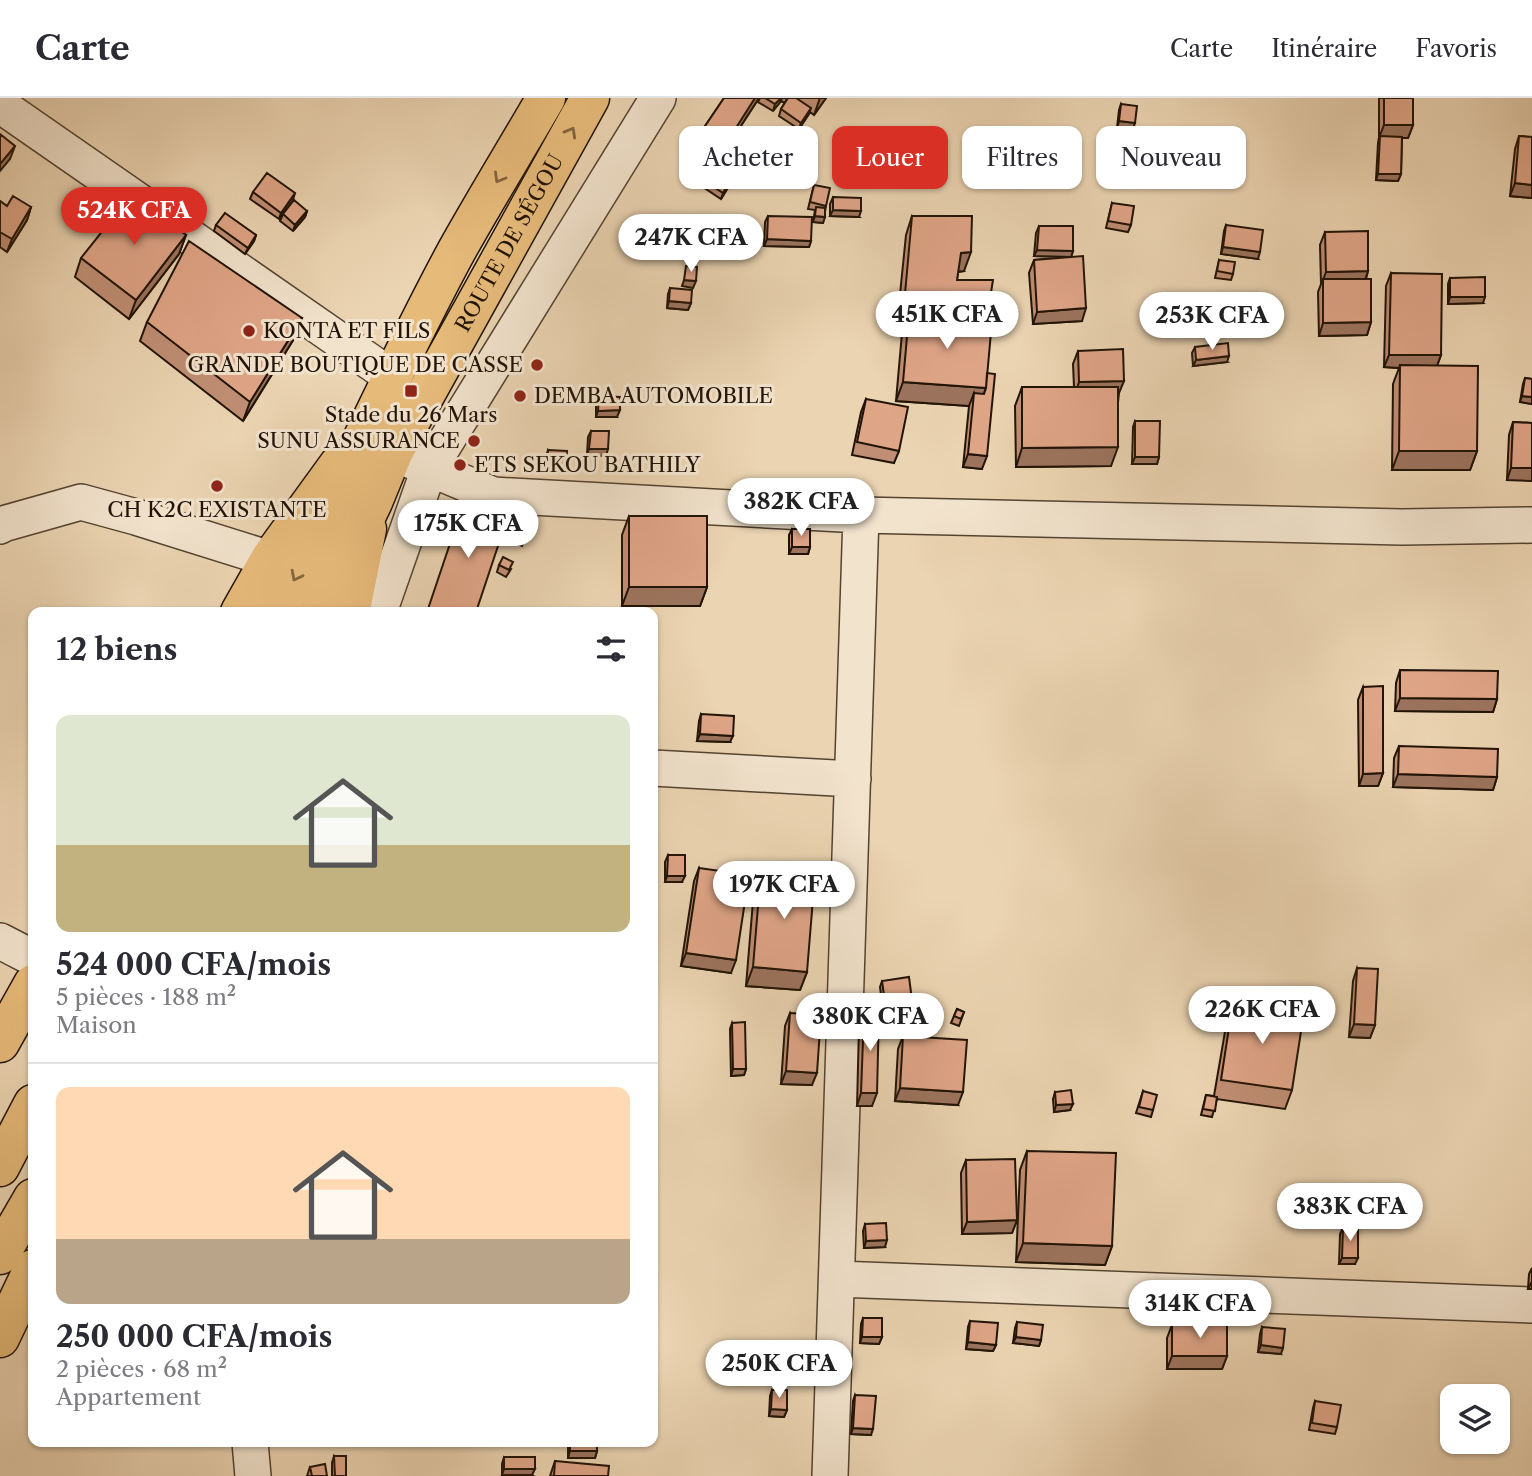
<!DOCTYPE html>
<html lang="fr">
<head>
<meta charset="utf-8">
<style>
  body { margin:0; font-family:"Libre Caslon Text",serif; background:#f2f2f3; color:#2b2b33; height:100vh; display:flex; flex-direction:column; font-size:26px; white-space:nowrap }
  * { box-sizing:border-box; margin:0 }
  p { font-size:23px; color:#7c7c81 }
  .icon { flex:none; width:38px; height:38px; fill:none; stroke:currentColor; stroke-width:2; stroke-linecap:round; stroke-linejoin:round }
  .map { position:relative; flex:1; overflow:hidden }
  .sheet { position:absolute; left:28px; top:509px; width:630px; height:840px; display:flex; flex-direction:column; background:#fff; border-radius:14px; box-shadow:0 2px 5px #0004 }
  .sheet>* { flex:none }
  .guide { position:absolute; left:679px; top:28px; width:665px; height:63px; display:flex; gap:14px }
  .fabs { position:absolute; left:1440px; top:1286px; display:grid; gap:14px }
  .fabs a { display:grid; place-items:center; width:70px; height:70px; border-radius:14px; background:#fff; box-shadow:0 2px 5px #0004; font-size:35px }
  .price { position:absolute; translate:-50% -60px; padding:0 16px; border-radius:24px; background:#fff; color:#222; font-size:23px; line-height:46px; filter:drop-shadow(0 2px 4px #0008) }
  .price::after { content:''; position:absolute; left:50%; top:42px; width:21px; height:16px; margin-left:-10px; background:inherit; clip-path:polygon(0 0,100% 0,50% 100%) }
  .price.on { background:#d93025; color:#fff }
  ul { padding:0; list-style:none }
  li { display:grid; align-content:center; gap:14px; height:371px; padding:0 28px }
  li+li { border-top:2px solid #e1e1e2 }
  li span { display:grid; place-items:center; height:217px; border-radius:14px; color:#555 }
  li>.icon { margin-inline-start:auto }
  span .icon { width:126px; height:126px; fill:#fffc; stroke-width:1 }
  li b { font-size:30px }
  h2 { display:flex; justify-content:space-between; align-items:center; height:84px; padding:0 28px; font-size:30px }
  .pill { padding:0 24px; border-radius:14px; background:#fff; box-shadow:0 2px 5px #0004; font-size:24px; line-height:63px }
  .pill.on { background:#d93025; color:#fff }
  header { display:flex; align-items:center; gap:42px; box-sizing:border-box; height:98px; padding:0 35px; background:#fff; border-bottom:2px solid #e1e1e2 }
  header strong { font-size:33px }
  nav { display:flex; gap:38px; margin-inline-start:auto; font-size:24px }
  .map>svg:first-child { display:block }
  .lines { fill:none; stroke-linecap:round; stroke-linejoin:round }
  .minor-casing { stroke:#544331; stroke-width:38 }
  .major-casing { stroke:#211306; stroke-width:41 }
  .highway-casing { stroke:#211306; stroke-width:41 }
  .minor { stroke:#f2e3cd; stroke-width:35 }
  .major { stroke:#e6ba79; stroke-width:38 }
  .highway { stroke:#e6ba79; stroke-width:38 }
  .wall { fill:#c08e74; stroke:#211306; stroke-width:2 }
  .shaded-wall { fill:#9c745e; stroke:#211306; stroke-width:2 }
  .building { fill:#dfa587; stroke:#211306; stroke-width:2 }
  .oneway { stroke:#846640 }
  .poi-dot { fill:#8f2418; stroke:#f2e3cd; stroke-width:2.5 }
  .labels { text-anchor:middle; stroke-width:6; stroke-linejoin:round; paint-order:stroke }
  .street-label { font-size:21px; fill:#211306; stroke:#f2e3cd }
  .poi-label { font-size:21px; fill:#211306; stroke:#f2e3cd; text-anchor:start }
</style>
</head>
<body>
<header>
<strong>Carte</strong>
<nav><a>Carte</a><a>Itinéraire</a><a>Favoris</a></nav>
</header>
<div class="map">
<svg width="1532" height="1378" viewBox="0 0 1532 1378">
  <rect width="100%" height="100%" fill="#ebd4b2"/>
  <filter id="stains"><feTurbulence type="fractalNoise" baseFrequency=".00286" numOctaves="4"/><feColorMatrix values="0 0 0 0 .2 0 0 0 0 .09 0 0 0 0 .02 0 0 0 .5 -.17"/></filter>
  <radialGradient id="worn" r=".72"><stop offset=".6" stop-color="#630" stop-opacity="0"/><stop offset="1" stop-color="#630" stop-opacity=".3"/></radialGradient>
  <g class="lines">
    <!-- minor casing -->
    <g class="minor-casing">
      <path id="minor" d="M0,7L392,279
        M393,355L493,397L861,417L1402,429L1532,427
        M0,428L3,426L81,404L136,419L270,461
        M379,514L429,371L658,0
        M653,670L853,681
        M0,843L33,860
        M837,1181L1532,1207
        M250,1344L253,1378
        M830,1378L861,417"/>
    </g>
    <!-- major casing -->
    <g class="major-casing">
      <path id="major" d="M240,514L270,461L339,366
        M349,514L352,506L367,431
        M0,945L33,886
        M0,1240L33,1171"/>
    </g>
    <!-- highway casing -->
    <g class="highway-casing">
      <g id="highway">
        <path d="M278,514C339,394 393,270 457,152C486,100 517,50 546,0"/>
        <path id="s1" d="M320,514L373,404L393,355L590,0"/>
        <path d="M0,1069L33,1006"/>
        <path d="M0,1157L33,1100"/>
      </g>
    </g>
    <!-- minor -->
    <use href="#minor" class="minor"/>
    <!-- major -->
    <use href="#major" class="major"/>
    <!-- highway -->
    <use href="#highway" class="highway"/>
  </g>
  <!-- wall -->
  <path class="wall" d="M724,0H759L724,54L743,66L740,73L731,87L730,86L721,101L697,85L699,79L712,69L716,62L713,65L696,56L698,65L692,73L685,66L687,60L692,53L697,40Z
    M760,0H787L785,5L781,3L773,13L758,4Z
    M788,0H826L814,17L810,14L799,31L779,18L781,11Z
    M1379,0H1413V27L1408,40H1402L1401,76L1398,83L1376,82L1378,45L1379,40Z
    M1121,6L1133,31L1117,30L1119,12Z
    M1519,38L1532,39V100L1510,98L1515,51Z
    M814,87L826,108L823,125L813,124L815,112L808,111Z
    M253,94L293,102L279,121L250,101Z
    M833,99L859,119L830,118V106Z
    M0,103L7,108L31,109L27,122L7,154L0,149Z
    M1112,105L1131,127L1128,134L1106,130Z
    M307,113L305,119L293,133L280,123L283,116Z
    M768,118L811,143L809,149L764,148L765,124Z
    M912,118L964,173L958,174L957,182L984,222L987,275L982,371L963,369L969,308L896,303L902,235L906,226H897L906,137Z
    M216,127L256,137L254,143L245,156L214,133Z
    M1226,127L1258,161L1221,156L1224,133Z
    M1039,128L1073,153L1071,159L1082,223L1033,226L1029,175L1034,162L1069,159L1034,158L1036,135Z
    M1325,134L1368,173L1366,181L1371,224L1367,237L1319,238L1318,194L1321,186L1320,147Z
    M186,137L179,156L129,221L75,179L81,160Z
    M1219,162L1233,176L1231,182L1215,180Z
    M1391,175L1441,257L1437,268L1477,353L1470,372H1392L1393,286L1399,270L1384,269L1386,188Z
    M1450,180L1483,205L1448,206V186Z
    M670,190L691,205L688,212L667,210L668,196Z
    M302,220L295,239L243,323L140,243L147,224Z
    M1195,249L1227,264L1193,268L1192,255Z
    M1078,253L1119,295L1111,368L1016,369L1015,308L1022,289H1074L1073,266Z
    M1525,280L1532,281V306L1520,304L1523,286Z
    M599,298L617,319H596V305Z
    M866,301L899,353L894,365L852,357L861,314Z
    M1135,323L1159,359L1157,366H1132L1133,329Z
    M1513,324L1532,325L1507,382L1509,337Z
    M591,333L606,358L587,357L588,339Z
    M548,352L564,375L545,374L546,359Z
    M629,418L707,489L700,508H622V437Z
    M519,420L531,425L522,448L510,443Z
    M792,431L810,449L808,456H789V437Z
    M499,467L511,471L506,479L497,474Z
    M1400,572L1497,601L1493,614L1395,613L1396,585Z
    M1363,589L1383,675L1378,688H1359L1358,602Z
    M701,616L730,644L697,643L699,623Z
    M1399,648L1497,679L1493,692L1393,689L1394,660Z
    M668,757L682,784H665V764Z
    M699,770L731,875L681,868L694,783Z
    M761,772L807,874L800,892L746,888L754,791Z
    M1357,870L1375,927L1370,940L1349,939L1353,883Z
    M882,883L912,902L909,908L883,912L880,889Z
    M1233,903L1292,992L1285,1011L1217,1001L1212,1019L1201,1017L1206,997L1214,998L1227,922Z
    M957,911L964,914L959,928L951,925Z
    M790,915L812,987L781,986L785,928Z
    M864,915L872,1008H857L859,928Z
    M732,925L746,971L744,977L731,978L730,931Z
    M903,938L958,1007L895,1003L898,951Z
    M1143,993L1153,1012L1151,1019L1136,1015Z
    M1055,994L1070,1012L1054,1014L1053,1001Z
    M1027,1053L1112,1148L1105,1167L1016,1164L1020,1072Z
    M966,1062L1017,1122L1012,1135L962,1136L961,1075Z
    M865,1126L885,1149L864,1150L863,1133Z
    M1343,1130L1355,1166H1339L1340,1136Z
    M1532,1170V1191H1528L1529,1176Z
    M863,1220L882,1239L879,1246L860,1245L861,1226Z
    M970,1223L996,1247L993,1253L966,1251L968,1229Z
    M1017,1224L1041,1242L1039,1248L1013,1245L1015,1230Z
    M1172,1227L1227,1258L1222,1271H1167V1240Z
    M1262,1229L1281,1256L1258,1254L1260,1236Z
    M772,1292L787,1312L784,1319L769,1318L770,1298Z
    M855,1297L871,1337L851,1336L853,1303Z
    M1315,1303L1337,1329L1335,1336L1309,1332L1313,1310Z
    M568,1344H597V1353L595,1360H568Z
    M334,1358L346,1378H332V1365Z
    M504,1359L532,1377H502V1366Z
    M555,1363L608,1378H550Z
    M310,1369L327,1378H307Z"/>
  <!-- shaded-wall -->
  <path class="shaded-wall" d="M755,0H759L722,57L713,65L718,52Z
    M781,0H782L781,3L773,13L775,6Z
    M820,0H826L814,17Z
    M811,10L809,16L799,31L801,25Z
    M1119,23L1135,25L1133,31L1117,30Z
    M1384,27H1413L1408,40H1379Z
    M15,48L10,61L0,73V66Z
    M700,59L698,65L692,73L694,67Z
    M743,66L740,73L731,87L733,80Z
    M1378,76H1401L1398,83L1376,82Z
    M731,82L729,88L721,101L723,95Z
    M1515,85L1532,87V100L1510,98Z
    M295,95L293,102L279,121L281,115Z
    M31,109L27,122L7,154L12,141Z
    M833,112L861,113L859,119L830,118Z
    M307,113L305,119L293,133L295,127Z
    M815,118L825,119L823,125L813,124Z
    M186,137L179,156L129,221L136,202Z
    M256,137L254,143L245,156L248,150Z
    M767,141L811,143L809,149L764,148Z
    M1223,149L1260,154L1258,161L1221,156Z
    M1037,152L1073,153L1071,159L1034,158Z
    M971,154L964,173L954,174L961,155Z
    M1368,173L1364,185L1323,182L1326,174Z
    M684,182L696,183L693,190L682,188Z
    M1450,199H1485L1483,205L1448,206Z
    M669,203L691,205L688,212L667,210Z
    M904,207H989L983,226L909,216L906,226H897Z
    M1086,210L1082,223L1033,226L1037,214Z
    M302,220L295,239L243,323L250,304Z
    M1371,224L1367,237L1319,238L1323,225Z
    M1389,257H1441L1436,270L1400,267L1399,270L1384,269Z
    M1229,258L1227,264L1193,268L1196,262Z
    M1124,283L1119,295L1075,297L1079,284Z
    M903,284L986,290L979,309L974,295L969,308L896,303Z
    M1522,298L1532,299V306L1520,304Z
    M620,312L617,319H596L598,313Z
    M1118,349L1111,368L1016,369L1022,350Z
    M589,351H608L606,358L587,357Z
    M1399,353H1477L1470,372H1392Z
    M968,356L987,358L982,371L963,369Z
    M1135,359H1159L1157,366H1132Z
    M547,368H566L564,375L545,374Z
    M1511,370H1532V383L1507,382Z
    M792,449H810L808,456H789Z
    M629,489H707L700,508H622Z
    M1400,600L1497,601L1493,614L1395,613Z
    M700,636L733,638L730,644L697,643Z
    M1383,675L1378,688H1359L1363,676Z
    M1398,676L1497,679L1493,692L1393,689Z
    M667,778H685L682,784H665Z
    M686,855L736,862L731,875L681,868Z
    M753,869L807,874L800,892L746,888Z
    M912,902L909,908L883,912L885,905Z
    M1354,926L1375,927L1370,940L1349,939Z
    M733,971H746L744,977L731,978Z
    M786,973L817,975L812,987L781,986Z
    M900,990L963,994L958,1007L895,1003Z
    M861,995H877L872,1008H857Z
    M1073,1006L1070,1012L1054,1014L1056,1007Z
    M1017,1122L1012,1135L962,1136L967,1124Z
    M887,1142L885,1149L864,1150L866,1143Z
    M1023,1145L1112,1148L1105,1167L1016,1164Z
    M1342,1160H1358L1355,1166H1339Z
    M1531,1185H1532V1191H1528Z
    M862,1239H882L879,1246L860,1245Z
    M1016,1239L1041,1242L1039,1248L1013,1245Z
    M968,1244L996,1247L993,1253L966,1251Z
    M1261,1247L1283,1250L1281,1256L1258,1254Z
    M1172,1258H1227L1222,1271H1167Z
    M771,1311L787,1312L784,1319L769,1318Z
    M853,1330L873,1331L871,1337L851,1336Z
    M570,1353H597L595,1360H568Z
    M504,1371H535L532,1377H502Z"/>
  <!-- building -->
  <path class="building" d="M724,0H755L727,44L718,52L697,40Z
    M765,0H781L775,6Z
    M788,0H796L811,10L801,25L781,11Z
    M1384,0H1413V27H1384Z
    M1121,6L1137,8L1135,25L1119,23Z
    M0,36L15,48L0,66Z
    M1380,38L1402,39L1401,76H1378Z
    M1519,38L1532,39V87L1515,85Z
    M693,53L700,59L694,67L687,60Z
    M723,53L743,66L733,80L713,67Z
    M707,66L731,82L723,95L699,79Z
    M267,75L295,95L281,115L253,94Z
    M814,87L830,90L826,108L810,104Z
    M132,96L186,137L136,202L81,160Z
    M13,98L31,109L12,141L0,134V103L7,108Z
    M833,99L861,100V113L833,112Z
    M294,102L307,113L295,127L283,116Z
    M1112,105L1134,108L1131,127L1108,123Z
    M816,109L825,110V119L815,118Z
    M225,115L256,137L248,150L216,127Z
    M768,118L812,119L811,143L767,141Z
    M912,118H972L971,154L961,155L957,182H993L989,207H904Z
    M1226,127L1263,132L1260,154L1223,149Z
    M1039,128H1073V153L1037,152Z
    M1368,133V173L1326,174L1325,134Z
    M189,143L302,220L250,304L147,224Z
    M1083,158L1086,210L1037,214L1034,162Z
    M1219,162L1235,164L1233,176L1217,173Z
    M686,168L697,169L696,183L684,182Z
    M1391,175L1442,176L1441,257H1389Z
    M1485,179V199H1450V180Z
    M1323,181H1371V224L1323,225Z
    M670,190L692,192L691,205L669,203Z
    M909,216L992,223L986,290L903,284Z
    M1228,245L1229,258L1196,262L1195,249Z
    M1123,251L1124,283L1079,284L1078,253Z
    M1400,267L1478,268L1477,353H1399Z
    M987,275L995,276L987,358L968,356L974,295L984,296L986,290Z
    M1525,280L1532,281V299L1522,298Z
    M1022,289H1118V349L1022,350Z
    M599,298L620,299V312L598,313Z
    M866,301L908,309L899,353L857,344Z
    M1135,323H1160L1159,359H1135Z
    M1513,324L1532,325V370H1511Z
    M591,333H609L608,351H589Z
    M548,352L567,353L566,368H547Z
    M464,404L508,418L476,514H427Z
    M629,418H707V489H629Z
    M519,420L531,425L524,442L512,437Z
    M792,431H810V449H792Z
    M503,459L513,464L509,472L499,467Z
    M1400,572L1498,573L1497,601L1400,600Z
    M1383,588V675L1363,676V589Z
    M701,616L734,618L733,638L700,636Z
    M1399,648L1498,651L1497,679L1398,676Z
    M668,757H685V778H667Z
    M699,770L749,777L736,862L686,855Z
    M761,772L815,776L807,874L753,869Z
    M1357,870L1378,871L1375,927L1354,926Z
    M909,879L912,902L885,905L882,883Z
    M1233,903L1304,914L1292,992L1221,982Z
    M957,911L964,914L961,921L954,918Z
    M790,915L821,917L817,975L786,973Z
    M864,915H879L877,995H861Z
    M745,924L746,971H733L732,925Z
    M903,938L967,942L963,994L900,990Z
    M1071,992L1073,1006L1056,1007L1055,994Z
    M1143,993L1157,997L1153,1012L1139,1009Z
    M1206,997L1217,999L1215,1013L1203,1011Z
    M1027,1053L1116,1055L1112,1148L1023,1145Z
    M1015,1061L1017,1122L967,1124L966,1062Z
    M886,1125L887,1142L866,1143L865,1126Z
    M1343,1130H1358V1160H1342Z
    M863,1220H882V1239H862Z
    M970,1223L998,1225L996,1247L968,1244Z
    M1017,1224L1043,1227L1041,1242L1016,1239Z
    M1172,1227H1227V1258H1172Z
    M1262,1229L1285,1231L1283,1250L1261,1247Z
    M772,1292H787V1312L771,1311Z
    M855,1297L876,1298L873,1331L853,1330Z
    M1315,1303L1341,1307L1337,1329L1312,1325Z
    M570,1344H597V1353H570Z
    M334,1358H346V1378H335Z
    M504,1359H535V1371H504Z
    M555,1363L609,1368L608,1378H554Z
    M325,1366L327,1378H312L310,1369Z"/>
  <!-- one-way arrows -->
  <defs><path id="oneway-chevron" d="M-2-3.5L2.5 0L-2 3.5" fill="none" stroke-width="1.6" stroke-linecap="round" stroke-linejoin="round" transform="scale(1.75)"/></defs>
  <g class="oneway">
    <use href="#oneway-chevron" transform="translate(571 34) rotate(-61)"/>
    <use href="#oneway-chevron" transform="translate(499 80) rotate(120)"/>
    <use href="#oneway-chevron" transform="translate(296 478) rotate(117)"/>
  </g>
  <!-- markers -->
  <g class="poi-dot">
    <circle cx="249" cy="233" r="7"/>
    <circle cx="537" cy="267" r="7"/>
    <rect x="404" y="286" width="14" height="14" rx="3.5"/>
    <circle cx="520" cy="298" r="7"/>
    <circle cx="474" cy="343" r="7"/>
    <circle cx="460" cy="367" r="7"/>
    <circle cx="217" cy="388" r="7"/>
  </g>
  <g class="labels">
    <!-- street labels -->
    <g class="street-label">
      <text dy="7" stroke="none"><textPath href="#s1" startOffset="415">ROUTE DE SÉGOU</textPath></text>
    </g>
    <!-- poi labels -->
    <g class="poi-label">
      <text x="263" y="240">KONTA ET FILS</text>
      <text x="523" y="274" text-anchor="end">GRANDE BOUTIQUE DE CASSE</text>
      <text x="534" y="305">DEMBA AUTOMOBILE</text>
      <text x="411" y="324" text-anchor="middle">Stade du 26 Mars</text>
      <text x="460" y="350" text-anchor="end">SUNU ASSURANCE</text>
      <text x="474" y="374">ETS SEKOU BATHILY</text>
      <text x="217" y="419" text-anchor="middle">CH K2C EXISTANTE</text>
    </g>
  </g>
  <rect width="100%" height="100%" filter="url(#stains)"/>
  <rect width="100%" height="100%" fill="url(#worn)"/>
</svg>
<div class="fabs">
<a><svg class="icon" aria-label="layers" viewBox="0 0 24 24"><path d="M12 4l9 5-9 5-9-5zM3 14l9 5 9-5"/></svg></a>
</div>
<b class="price on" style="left:134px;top:149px">524K CFA</b>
<b class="price" style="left:691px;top:176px">247K CFA</b>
<b class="price" style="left:947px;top:253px">451K CFA</b>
<b class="price" style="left:1212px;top:254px">253K CFA</b>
<b class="price" style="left:801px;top:440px">382K CFA</b>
<b class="price" style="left:468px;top:462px">175K CFA</b>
<b class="price" style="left:784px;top:823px">197K CFA</b>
<b class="price" style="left:1262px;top:948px">226K CFA</b>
<b class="price" style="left:870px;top:955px">380K CFA</b>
<b class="price" style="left:1350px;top:1145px">383K CFA</b>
<b class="price" style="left:1200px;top:1242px">314K CFA</b>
<b class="price" style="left:779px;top:1302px">250K CFA</b>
<div class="guide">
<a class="pill">Acheter</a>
<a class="pill on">Louer</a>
<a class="pill">Filtres</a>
<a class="pill">Nouveau</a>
</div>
<section class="sheet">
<h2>12 biens<svg class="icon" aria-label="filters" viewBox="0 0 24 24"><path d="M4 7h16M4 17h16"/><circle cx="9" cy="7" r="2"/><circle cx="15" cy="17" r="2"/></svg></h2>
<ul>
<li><span style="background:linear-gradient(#dfe7d0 60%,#c2b280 0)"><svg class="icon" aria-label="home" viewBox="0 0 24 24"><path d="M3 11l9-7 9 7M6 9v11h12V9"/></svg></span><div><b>524 000 CFA/mois</b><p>5 pièces · 188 m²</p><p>Maison</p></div></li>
<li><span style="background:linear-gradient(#ffd9b3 70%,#b9a48a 0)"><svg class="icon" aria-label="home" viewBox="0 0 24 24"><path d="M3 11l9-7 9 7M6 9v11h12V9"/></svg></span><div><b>250 000 CFA/mois</b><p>2 pièces · 68 m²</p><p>Appartement</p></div></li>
</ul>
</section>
</div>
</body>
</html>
